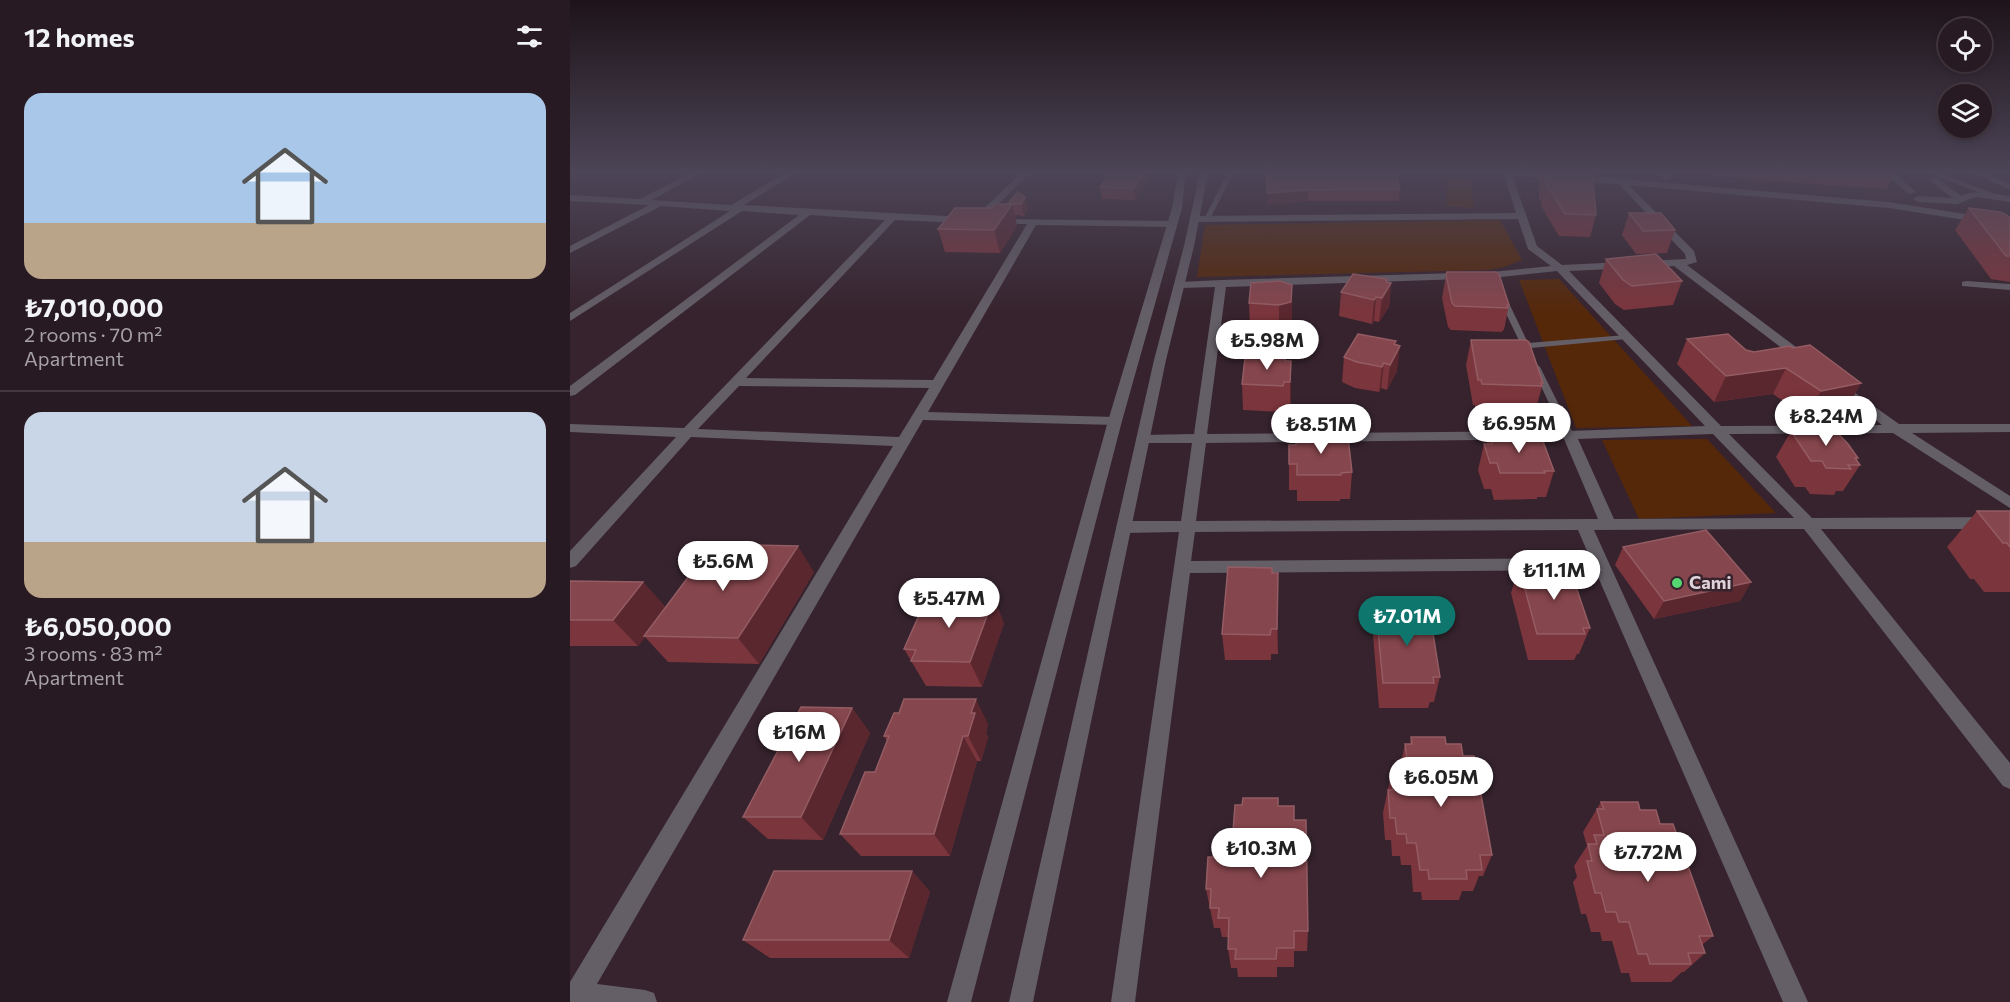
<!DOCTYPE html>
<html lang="en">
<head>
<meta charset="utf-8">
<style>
  body { margin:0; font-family:Commissioner,sans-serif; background:#34272f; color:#f1f3f6; height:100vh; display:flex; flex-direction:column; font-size:22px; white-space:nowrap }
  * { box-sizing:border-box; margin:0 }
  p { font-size:20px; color:#a5a1a5 }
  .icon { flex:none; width:33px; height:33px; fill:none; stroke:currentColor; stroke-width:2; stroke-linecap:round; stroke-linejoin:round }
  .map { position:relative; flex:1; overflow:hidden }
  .details { display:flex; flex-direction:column; background:#281a22; width:570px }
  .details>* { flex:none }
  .tools { position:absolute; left:1368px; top:18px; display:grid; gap:12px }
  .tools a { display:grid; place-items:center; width:54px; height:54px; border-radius:50%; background:#281a22; box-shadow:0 3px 9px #0003,0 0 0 2px #443840; font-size:30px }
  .price { position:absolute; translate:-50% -51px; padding:0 14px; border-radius:21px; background:#fff; color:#222; font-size:20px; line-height:39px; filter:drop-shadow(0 2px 3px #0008) }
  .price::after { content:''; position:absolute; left:50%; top:36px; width:18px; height:14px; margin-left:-9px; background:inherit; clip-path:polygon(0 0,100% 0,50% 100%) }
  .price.active { background:#0f766e; color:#fff }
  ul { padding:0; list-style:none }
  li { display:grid; align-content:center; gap:12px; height:318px; padding:0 24px }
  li+li { border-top:2px solid #443840 }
  li span { display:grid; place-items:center; height:186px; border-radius:18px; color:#555 }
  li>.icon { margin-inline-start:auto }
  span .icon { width:108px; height:108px; fill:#fffc; stroke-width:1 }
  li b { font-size:26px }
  h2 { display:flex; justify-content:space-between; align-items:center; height:72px; padding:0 24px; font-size:26px }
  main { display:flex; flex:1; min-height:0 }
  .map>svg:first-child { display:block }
  .green { fill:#55280a }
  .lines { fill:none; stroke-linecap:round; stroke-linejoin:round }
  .service { fill:#645e67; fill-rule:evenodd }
  .minor { fill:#645e67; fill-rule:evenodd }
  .tertiary { fill:#645e67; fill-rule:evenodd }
  .wall { fill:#7b353c }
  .shaded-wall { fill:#5b272f }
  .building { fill:#86464d; stroke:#945c63; stroke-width:1.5 }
  .poi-dot { fill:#55d671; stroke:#36232d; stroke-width:2 }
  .labels { text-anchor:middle; stroke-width:5; stroke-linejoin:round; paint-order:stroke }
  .poi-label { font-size:18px; font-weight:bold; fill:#dfd2d9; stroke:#36232d; text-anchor:start }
</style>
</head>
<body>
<main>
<section class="details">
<h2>12 homes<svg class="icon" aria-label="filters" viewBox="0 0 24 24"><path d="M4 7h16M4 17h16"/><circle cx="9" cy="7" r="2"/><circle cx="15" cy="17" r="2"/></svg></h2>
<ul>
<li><span style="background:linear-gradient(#a9c7e8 70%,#b9a48a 0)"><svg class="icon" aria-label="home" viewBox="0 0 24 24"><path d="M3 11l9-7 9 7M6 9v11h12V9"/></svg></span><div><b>₺7,010,000</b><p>2 rooms · 70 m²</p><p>Apartment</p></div></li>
<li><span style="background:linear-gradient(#c9d6e8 70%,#b9a48a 0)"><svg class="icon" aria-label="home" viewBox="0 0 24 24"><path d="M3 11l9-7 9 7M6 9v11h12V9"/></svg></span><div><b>₺6,050,000</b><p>3 rooms · 83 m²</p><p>Apartment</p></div></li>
</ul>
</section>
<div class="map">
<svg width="1440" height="1002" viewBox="0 0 1440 1002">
  <rect width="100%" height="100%" fill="#36232d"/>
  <!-- green -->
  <path class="green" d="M877,179L902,180L903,208L877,206Z
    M930,220L952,260L934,267L917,270L627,277L635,225Z
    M989,279L1122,426L1006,428L949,280Z
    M1137,439L1206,513L1069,519L1032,440Z"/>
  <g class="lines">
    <!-- service -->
    <path class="service" d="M658,172H664L640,219L635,220L634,219Z
      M929,295L936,297L958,343L1056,335L1060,337L1056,339L961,348L962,351L961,353H955L928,297Z
      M966,364L970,367L1004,435L1002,437L999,438L994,435L962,367Z"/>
    <!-- minor -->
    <path class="minor" d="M122,172H133L82,200L161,205L217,172H228L174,205L395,217L400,220L395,223L325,220L176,378L363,380L457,224H425L422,223V219L602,221L607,224L602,227L466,225L358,412L545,417L552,421L545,425L353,420L27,984L75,990L84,993L87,1002H0V982L323,446L121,437L6,566L0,568V551L106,437L0,432V424L114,428L315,220L240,215L5,395L0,396V386L229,215L172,211L0,321V313L160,211L91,206L0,253V246L79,205L0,201V195L70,199ZM169,386L359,388L329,437L128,429Z
      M452,172H461L410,222H404V218Z
      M933,172H941L967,246L992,265L1116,259L1115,254L1048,183L1055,181L1124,251L1127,262L1117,265L1238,356V362H1230L1104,266L999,271L1151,426L1312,425L1263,387L1261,384L1263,381L1267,380L1329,424H1440V432L1342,433L1440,496V508L1323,433L1159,434L1242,518L1440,517V529H1251L1440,763V789L1433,786L1234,529L1024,530L1238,1002H1213L1025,570L620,573L565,1002H541L609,532L554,533L549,531L546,527L549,523L554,521H611L622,443H573L566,439L573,435L624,434L645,287L609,288L604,285L609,282L651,280L922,272L981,266L958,249L948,219L625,222L620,219L625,216L946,213ZM987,271L1135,426L999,431L637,434L656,287L922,278ZM1143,434L1224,518L1044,519L1008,439ZM994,439L1028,519L626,521L636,443ZM1008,530L1020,558L621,561L625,532Z
      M1089,172H1097L1101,179L1094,181Z
      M1313,172H1323L1346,192L1339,194Z
      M1355,172H1368L1430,196L1423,198Z
      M1401,172H1413L1440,184V190Z
      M1361,178H1367L1395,199L1387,201L1361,182Z
      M1396,281L1440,284V290L1392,286V282Z"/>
    <!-- tertiary -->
    <path class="tertiary" d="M608,172H616L612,208L552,421L401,1002H377L538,421L602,208Z
      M630,172H638L624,246L596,360L463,1002H439L584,360L614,246Z
      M936,172H973L1319,202L1408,216L1413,219L1408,222L1319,208L940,175Z
      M1413,192L1440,196V202L1406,197L1387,204L1348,202L1343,199L1348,196L1385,198L1399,193Z"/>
  </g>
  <!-- wall -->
  <path class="wall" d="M971,172H1022L1026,215L1020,237L989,236L971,206V200H969V180Z
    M1110,172H1325L1317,189L1243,184L1110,173Z
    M731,174L830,189L829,201H738L697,205Z
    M579,178L565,200L532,199L530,187Z
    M455,197L458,209L454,216L445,215L447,226L430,253L375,252L368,229L421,208Z
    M1399,208L1440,219V282L1421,279L1385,230Z
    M1059,213L1105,230L1097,253L1066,254L1052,235Z
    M1036,259L1112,281L1103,305L1054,310L1045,304L1029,283Z
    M876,275L939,305L934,330H933L932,332L881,330L878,327L872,298Z
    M817,282L821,283L819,307L809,322L804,321L802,324L769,316L771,292Z
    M722,285V309L721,326L709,330L680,327L679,303Z
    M1117,339L1184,352L1223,348L1291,383L1276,409L1236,417L1203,394L1144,402L1107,364Z
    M901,340L973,383L965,412L906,410L905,405H903L896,365Z
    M826,341L827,371L817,390L811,388L809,392L785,388L772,382L774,357Z
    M715,361H721L720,408H714V412L673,410L672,384Z
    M1227,425L1288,458L1287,460L1290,465L1273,491H1266L1264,495L1240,494L1235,487H1225L1206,457L1221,431H1223Z
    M919,434L984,471L976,497H967V499L924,500L921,489H914L908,470L914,444H917Z
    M719,445L782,472L780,499H770V501H727V490H719Z
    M1407,511H1440V592H1414L1404,579H1400L1377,547Z
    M1053,547L1181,582L1170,601L1084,619L1045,565Z
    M949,567L1020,628L1009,654H1007L1004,660H958L941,593Z
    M244,572L189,664L98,662L75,637L68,646H0V581L73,582L95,607Z
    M702,573L708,599V654H701V660H655L652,634Z
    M806,609L854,615L870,677L864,702H860L858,708H809L803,635Z
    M434,623L412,687L356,686L334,649Z
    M282,708L300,733L253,840L198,839L173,817Z
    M418,724L416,733L418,737L411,761H407L380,856H291L270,834L305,772L317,741L314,736Z
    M841,737L876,744L893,756L922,855L913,876H909L903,891H892L889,900H852L851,892H843L841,865H831L830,856H822L821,840H815L813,813L821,774H827L829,767H830L835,744H840Z
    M1031,802L1070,810L1090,824L1143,936L1132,945L1135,953L1114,972H1112L1101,982H1061L1059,973H1051L1042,941H1032L1030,932H1021L1016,914H1011L1003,882L1007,877L1004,866L1017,846L1013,832Z
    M708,806L724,820L738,931L737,951H724V967H707V977H668L667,968H661L658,949V937H652L650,928H644L636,889L643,857L653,840L663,832Z
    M342,871L360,892L339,958H200L173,940Z"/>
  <!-- shaded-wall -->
  <path class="shaded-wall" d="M574,172H578L579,178L565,200L563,189Z
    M738,190V201L697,205V193Z
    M455,197L458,209L454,216L451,204Z
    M442,204L447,226L430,253L424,230Z
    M817,279L816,290L821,283L819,307L809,322L812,298L816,282Z
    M722,285V309L721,326L709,330V305Z
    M806,297L804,321L802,324L804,300Z
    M826,341L824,356L830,346L827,371L817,390L820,365L824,344Z
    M814,363L811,388L809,392L812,367Z
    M1216,368L1203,394L1144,402L1156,376Z
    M721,379V404L720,408V382Z
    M1291,383L1276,409L1236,417L1251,391Z
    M228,546L244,572L189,664L168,638Z
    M708,573V654L707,629Z
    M73,582L96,608L74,636L75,637L68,646L43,620Z
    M1181,582L1170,601L1084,619L1094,601Z
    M424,597L434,623L412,687L400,662Z
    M406,699L418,724L416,733L418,737L411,761L398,736L401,713Z
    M282,708L300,733L253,840L231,817Z
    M393,736L407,761L380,856L364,834Z
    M342,871L360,892L339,958L319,940Z"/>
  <!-- building -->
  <path class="building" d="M541,172H574L563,189L530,187Z
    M697,172H730L731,174L825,172L830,189L738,190L697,193Z
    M974,172H1022L1026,215L995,214L976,184V179L974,178Z
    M448,192L455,197L451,204H438Z
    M425,204H442L424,230L368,229L385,208H421Z
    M1399,208L1430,212L1437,215L1440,219V256H1436Z
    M1059,213H1091L1105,230L1073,231Z
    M1086,254L1112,281L1062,286L1053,280L1036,259Z
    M877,272H926L929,274L939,305H937L938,308L885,306L882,303L876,275Z
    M783,274L817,279L816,282L821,283L812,298L806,297L804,300L771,292Z
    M710,281L722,285L721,302L709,305L679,303L681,283Z
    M788,334L826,341L824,344L830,346L820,365L814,363L812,367L787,362L774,357Z
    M1158,334L1176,350L1184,352L1220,346L1223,348L1240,345L1291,383L1251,391L1216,368L1156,376L1117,339Z
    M901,340H956L959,342L973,383H971L972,386L912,384L911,380H908Z
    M690,356L715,357V361H721L720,382H714L713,386L672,384L675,358Z
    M1227,425H1250L1252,429H1264L1278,444L1288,458H1285L1290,465H1278L1281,469L1256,468L1252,461H1241L1221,431H1231Z
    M919,434L971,436L984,471H974L975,473H930L927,463H920L914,444H922Z
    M726,435L778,437L782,472L771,473V475H727V464H719V445H726Z
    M1407,511H1440V547L1437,543H1433Z
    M1136,530L1181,582L1094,601L1053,547Z
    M143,544L228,546L168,638L74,636Z
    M658,567L702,568V573H708L707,629H701L700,635L652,634Z
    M949,567H994L995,572H1001L1020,628H1013L1015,634H967Z
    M0,581L73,582L43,620H0Z
    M369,597H424L400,662L341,661L346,650L334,649L353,606H365Z
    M806,609H853L854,615H860L870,677H863L864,683H813Z
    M334,699H406L401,713H405L398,736H393L364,834H270L295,772H305L319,736H314L324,713H329Z
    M231,707L282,708L231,817H173Z
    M841,737H875L876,744H891L893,756H904L922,855H910L912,870H896L897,879H859L858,870H850L846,843H837L836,834H827L825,818H820L818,790H823L821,774H829V767H838L835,744H842Z
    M673,798H708V806H724V820H736L738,931H724V948H707L706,959H665L666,949H658L659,918H648L649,908H640L641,889H636L638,857H643L644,840H653L654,832H663L665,805H672Z
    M1031,802H1068L1070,810H1086L1090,824H1103L1143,936H1129L1135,953H1118L1121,964H1080L1077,954H1068L1059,922H1049L1046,912H1036L1031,893H1025L1017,861H1022L1018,844H1027L1024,835H1034L1027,809H1034Z
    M204,871H342L319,940H173Z"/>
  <!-- sky -->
  <linearGradient id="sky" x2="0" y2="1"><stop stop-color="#1e1319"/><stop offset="0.55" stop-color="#4c4557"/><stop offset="1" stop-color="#4c4557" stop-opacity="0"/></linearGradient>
  <rect width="1440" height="313" fill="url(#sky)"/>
  <!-- markers -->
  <circle class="poi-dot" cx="1107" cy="583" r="6"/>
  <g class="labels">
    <!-- poi labels -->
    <g class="poi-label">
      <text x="1119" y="589">Cami</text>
    </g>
  </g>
</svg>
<div class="tools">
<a><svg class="icon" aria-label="locate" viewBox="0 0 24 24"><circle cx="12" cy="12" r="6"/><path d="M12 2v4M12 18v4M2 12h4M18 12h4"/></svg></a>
<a><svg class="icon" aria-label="layers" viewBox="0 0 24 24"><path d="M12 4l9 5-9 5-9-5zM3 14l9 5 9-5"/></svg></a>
</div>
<b class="price" style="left:697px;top:371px">₺5.98M</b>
<b class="price" style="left:1256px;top:447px">₺8.24M</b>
<b class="price" style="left:949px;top:454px">₺6.95M</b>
<b class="price" style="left:751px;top:455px">₺8.51M</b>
<b class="price" style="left:153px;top:592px">₺5.6M</b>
<b class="price" style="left:984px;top:601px">₺11.1M</b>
<b class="price" style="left:379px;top:629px">₺5.47M</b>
<b class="price active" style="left:837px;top:647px">₺7.01M</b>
<b class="price" style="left:229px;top:763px">₺16M</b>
<b class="price" style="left:871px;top:808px">₺6.05M</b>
<b class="price" style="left:691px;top:879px">₺10.3M</b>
<b class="price" style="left:1078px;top:883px">₺7.72M</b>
</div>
</main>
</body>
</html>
